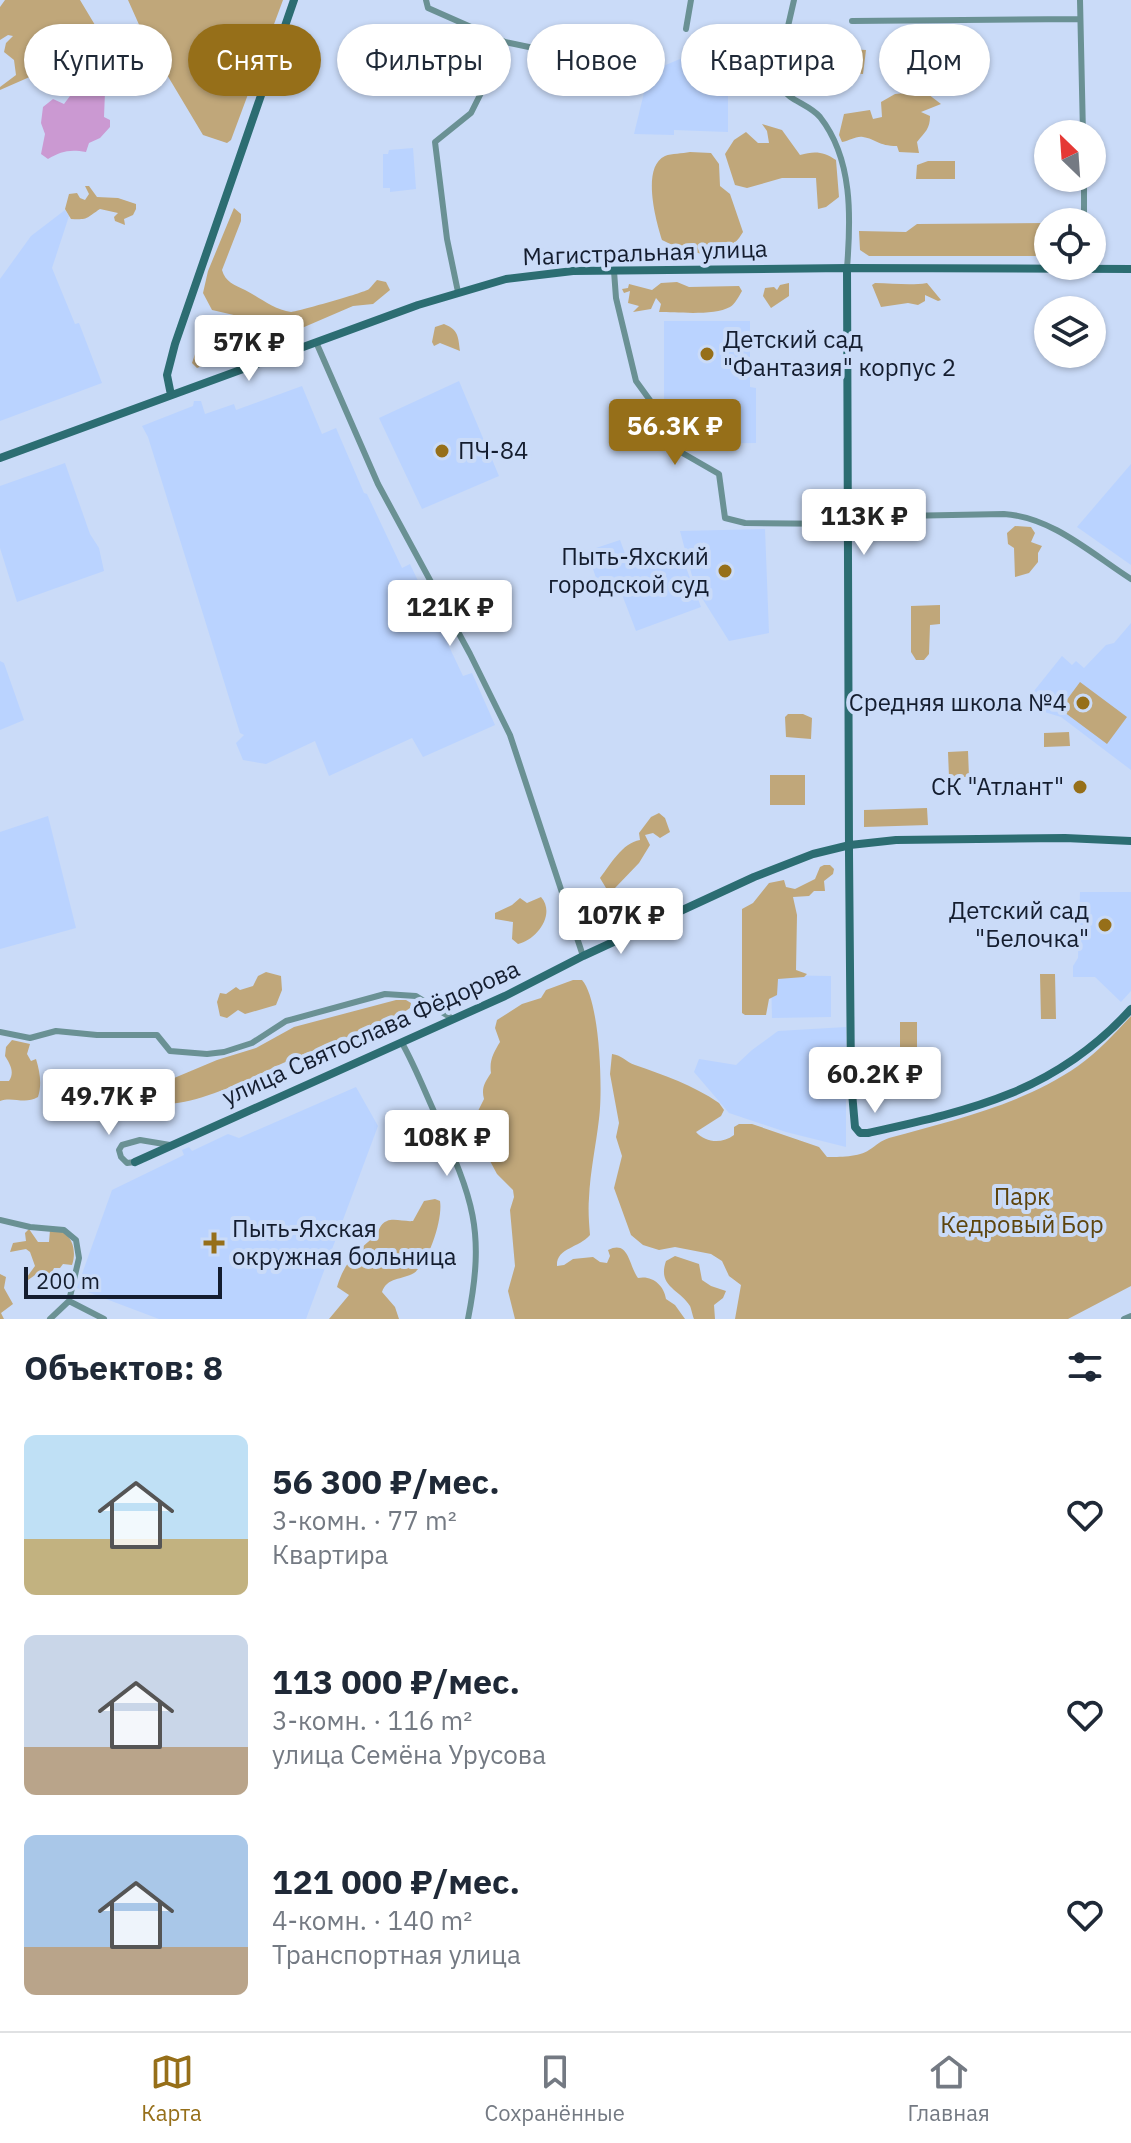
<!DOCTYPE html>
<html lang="ru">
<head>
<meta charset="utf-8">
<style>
  body { margin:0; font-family:"IBM Plex Sans",sans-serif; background:#f6f6f7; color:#1f2937; height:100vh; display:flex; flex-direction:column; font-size:30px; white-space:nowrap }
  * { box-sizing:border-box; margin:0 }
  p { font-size:26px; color:#747a83 }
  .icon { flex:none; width:44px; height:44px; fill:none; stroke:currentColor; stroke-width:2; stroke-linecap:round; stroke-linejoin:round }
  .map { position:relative; height:1319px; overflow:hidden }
  .drawer { display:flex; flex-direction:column; background:#fff; flex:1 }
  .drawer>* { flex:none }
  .guide { position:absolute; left:24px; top:24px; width:1084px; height:72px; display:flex; gap:16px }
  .needle { width:52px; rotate:335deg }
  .fabs { position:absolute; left:1034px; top:120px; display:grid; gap:16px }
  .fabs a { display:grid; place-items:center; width:72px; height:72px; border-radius:50%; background:#fff; box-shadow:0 2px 6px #0004; font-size:40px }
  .scale { position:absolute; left:24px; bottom:20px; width:198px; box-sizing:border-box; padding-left:8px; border:4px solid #141d2f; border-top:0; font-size:22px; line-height:28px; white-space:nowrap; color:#141d2f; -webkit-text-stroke:6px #cadbf8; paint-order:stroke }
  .price { position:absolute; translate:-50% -68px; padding:0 18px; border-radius:8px; background:#fff; color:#222; font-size:26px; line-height:52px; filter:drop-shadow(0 2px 4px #0008) }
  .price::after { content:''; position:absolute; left:50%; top:48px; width:24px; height:18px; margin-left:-12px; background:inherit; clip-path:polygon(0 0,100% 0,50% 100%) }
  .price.active { background:#966f19; color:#fff }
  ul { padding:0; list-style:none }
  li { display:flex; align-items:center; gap:24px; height:200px; padding:0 24px }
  li span { display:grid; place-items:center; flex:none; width:224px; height:160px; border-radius:12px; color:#555 }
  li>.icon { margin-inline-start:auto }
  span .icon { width:96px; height:96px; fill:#fffc; stroke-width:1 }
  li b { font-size:34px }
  h2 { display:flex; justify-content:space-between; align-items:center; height:96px; padding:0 24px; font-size:34px }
  .pill { padding:0 28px; border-radius:36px; background:#fff; box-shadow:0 2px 6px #0004; font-size:28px; line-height:72px }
  .pill.active { background:#966f19; color:#fff }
  .tab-bar { display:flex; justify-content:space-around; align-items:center; height:112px; border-top:2px solid #e0e1e3; background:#fff; font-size:22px; color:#747a83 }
  .tab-bar a { display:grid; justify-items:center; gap:4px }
  .tab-bar .active { color:#966f19 }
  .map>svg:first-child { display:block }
  .built { fill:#bad3ff }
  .green { fill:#c0a77a }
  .water { fill:#cb99d2 }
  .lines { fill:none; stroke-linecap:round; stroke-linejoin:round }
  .street { stroke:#6a9194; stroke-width:6 }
  .secondary { stroke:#2c6d72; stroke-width:8 }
  .poi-dot { fill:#966f19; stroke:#cadbf8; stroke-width:3 }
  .labels { text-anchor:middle; stroke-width:8; stroke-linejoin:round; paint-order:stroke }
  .street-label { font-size:24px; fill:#141d2f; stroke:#cadbf8 }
  .poi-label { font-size:24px; fill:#141d2f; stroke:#cadbf8; text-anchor:end }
  .park-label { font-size:24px; fill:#5d440d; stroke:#cadbf8 }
</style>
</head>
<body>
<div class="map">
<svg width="1131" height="1319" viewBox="0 0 1131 1319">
  <rect width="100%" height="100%" fill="#cadbf8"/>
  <!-- built -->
  <path class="built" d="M711,46L728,48V132L674,130V135L634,134L649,72Z
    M413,148L416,189L390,192V188H383V154H388L389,150Z
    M65,210L69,216L52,268L75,324L79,323L102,383L0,421V279L31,236Z
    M664,321H750V387L756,388V443L675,444L664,409Z
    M459,381L499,476L422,509L379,418Z
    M302,386L322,434L336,428L364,493L367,494L402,568L410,564L463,676L472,673L495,725L423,757L412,738L329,776L315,741L266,764L243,760L236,743L244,735L240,733L148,437L142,426L193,406L194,401H201L205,414L234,404L236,410Z
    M65,463L90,534L99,548L104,571L17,602L0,548V486Z
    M1131,464V565L1077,527Z
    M765,529L769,633L729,641L695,587L680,531Z
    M620,540L630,567L679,549L701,607L636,631L616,579L598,584L587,551Z
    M1131,623V770L1061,717L1041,711L1030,696L1062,656L1072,665L1076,661L1084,668L1106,645L1114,643Z
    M0,661L4,663L24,720L0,730Z
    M48,816L76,928L0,949V832Z
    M1080,892H1131V991L1121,1002L1095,977H1073V966L1078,958Z
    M771,975L831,976V1017L772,1018Z
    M846,1027V1147L786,1132L729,1113L694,1072L699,1059L736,1065L752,1050L778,1031Z
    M356,1087L378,1126L306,1319H159L77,1288L112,1190L184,1155L182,1150L189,1147L192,1151L228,1134L239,1138Z"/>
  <!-- green -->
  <path class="green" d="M5,0H80L104,40L98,46L60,64L44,51L41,58V72L0,90V87L16,75L14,60L4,52L6,43L13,36L8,35L0,40V7Z
    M128,0H283L231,140L227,143L203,135L145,38Z
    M848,49L866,50L863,74L845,73Z
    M924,91L941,104L921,112L930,116C930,129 925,132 917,142L919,153L899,152L897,146C878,146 876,139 863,137C855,136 850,141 842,142L839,135L844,114L870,110L873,119L882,117L881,102L895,94Z
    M762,124L782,130L800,155C814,151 823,151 836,160L839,197L826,207L818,209L816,178H782L747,188L735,185L725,154L734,140L746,132L758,143H769L767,131Z
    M690,152L711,153L719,164L720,186L730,194L743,232C723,266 691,254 662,240C656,221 641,167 665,156C672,153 682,154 690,152Z
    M928,161H955V179H916L917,165Z
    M85,186H89L97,197L118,198L136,204V209L133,215L124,219L125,225L115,221L114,217L118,213L100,209C86,218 89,220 71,219L65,209L69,194L77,193L80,198L85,200L89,194Z
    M234,208L241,214V221L222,270C225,282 235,285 245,290C259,297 274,310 291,312C295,312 364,293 369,289C372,286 374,283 377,280L386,282L390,290L373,304L353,306L274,340L257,342L243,348L226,347V351L235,349L240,351L197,368L192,363L199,342L197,331H202L208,335L216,331L222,324L247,330L255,327L251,319L212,310L203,293L208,271Z
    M1048,223V256H869L860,250L859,231L906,232L917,224Z
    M677,282L689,287L739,286L742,291C739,296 735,304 730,307C714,316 677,312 659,312L661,304L656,298L651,309L633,312L639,306L628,303L630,291L624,293L622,289L628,288L629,284L652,290L661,283Z
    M789,283V296L771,308L763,296L765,288L774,287L777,290L780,285Z
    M875,283C893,283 909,286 927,283L941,300L938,301L925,295V301L918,305L908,303L881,307L872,285Z
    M444,324C459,330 458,337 460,351L440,343L434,346L432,342L435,327Z
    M1015,526L1031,527L1035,533L1031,542L1042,546L1038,553V562L1029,573L1015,577L1014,548L1008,544L1007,533Z
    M940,605V624L930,625L929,654L924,660H916L911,652V606Z
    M1080,682L1127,717L1107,744L1060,709Z
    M788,714H803L812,718L811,739L786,737L785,717Z
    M1069,732L1070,746L1044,747V733Z
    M968,751L969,777H949L948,752Z
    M770,775H805V805H770Z
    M927,808L928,825L864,827V810Z
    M659,813L665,818L670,832L660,838L653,833L645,835L650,845L639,863L615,888H606L600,878C611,864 622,843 640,840L639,833L651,817Z
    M824,865H830L834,869L833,874L824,881L825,891H814L809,896L793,897L797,915L796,970L807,974L804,977L778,979L777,995L769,999L766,1015H745L742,1013V909L753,903L769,883L784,880L786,887L795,889L815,879L820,867Z
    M541,897C556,914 537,940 518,944L512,939L513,922L495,919V913L512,905L520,898L527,903Z
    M266,972L281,976L282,990L276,1005L245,1014L238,1010L227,1018L220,1016L217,1002L220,993L226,994L236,987L240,990L253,986L258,976Z
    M1040,974H1055L1056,1019H1041Z
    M573,980H582C600,1000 603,1091 599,1119C596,1145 590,1172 589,1198C588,1210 589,1223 590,1235C579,1248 556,1248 557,1266L564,1265L573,1259L593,1257L600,1262L607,1263L610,1256L608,1250C629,1239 629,1266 638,1278C652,1275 664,1285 666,1299L675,1305L685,1319H515L508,1291L515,1266L510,1210L514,1197L513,1190L497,1174L490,1161L491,1146L478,1111L484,1099C481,1088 485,1082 491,1073C489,1060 494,1052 500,1042L495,1028L497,1020L522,1004L541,998L546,990Z
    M396,1000H406L411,1003L410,1008C374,1034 349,1038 309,1052C265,1069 205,1106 159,1104L156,1101L159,1091L167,1081L217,1060L256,1048L294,1027Z
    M1131,1016V1286L1068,1319H735L741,1285L729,1276L722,1261L711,1254L675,1247L659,1250L643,1245L631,1235L614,1188L622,1156L616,1137L619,1123L610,1074L612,1054C622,1055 626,1062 635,1065C664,1075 693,1085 719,1103L724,1110L721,1116L696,1132C706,1143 722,1144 734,1135V1127L739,1124H752L819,1147L827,1157C838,1157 860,1157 869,1150C877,1145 880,1141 889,1138C953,1120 1022,1105 1078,1066C1098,1052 1114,1034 1131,1016Z
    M900,1022H917V1047H900Z
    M12,1040L30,1044L27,1054L31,1061L36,1059C40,1072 42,1085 38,1097C24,1105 13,1096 0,1101V1081H9C15,1072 10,1064 5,1056L6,1047Z
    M899,1050H918V1075H899Z
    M435,1199L440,1201C443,1219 429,1262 414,1273C402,1280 387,1277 382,1292L395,1307L399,1319H329L349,1295L337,1287C344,1263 356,1252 375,1236C380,1231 379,1224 387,1221C394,1218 405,1222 413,1221L424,1201Z
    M29,1229L38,1242H49L50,1230C70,1228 78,1248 72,1265L63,1264L60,1268H54L50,1276L38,1273L28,1280L27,1277L35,1266L30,1252L26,1249L10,1252L13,1243L26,1241L25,1233Z
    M675,1256L699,1264L702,1280L711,1286L726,1291L723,1298L714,1305L715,1319H694C693,1317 691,1308 690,1306C680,1289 657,1287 666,1261Z
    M0,1274L6,1277L4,1288L13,1304L1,1313L4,1319H0Z"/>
  <!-- water -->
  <path class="water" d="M87,74L102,82L105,92L104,117L110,120V127L100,138L89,143L86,152C70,149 61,151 48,159L41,154L45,134L41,123L43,107L53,99L64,104L76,88L75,77Z"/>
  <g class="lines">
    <!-- street -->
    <path class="street" d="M426,0L428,8L505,42L591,60L632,79
      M794,0L783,48L781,87C789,101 809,104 820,117C853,159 851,218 847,268
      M1080,0L1083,134
      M852,21L1080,19
      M686,29L691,0
      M1084,178V222
      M614,271L616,298L636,381L660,414L672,447L719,474L725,518L745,523L848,524
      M458,292L447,239L435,142L471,113L482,91L495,76L505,42
      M316,342L378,484L470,654L510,735L583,956
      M848,517L1004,514C1052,517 1092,554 1131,579
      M0,1032L30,1038L56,1031L97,1035H157L170,1051L207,1054L224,1052L252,1043L286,1021L385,994L416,996L453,1019
      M402,1043C415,1066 425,1092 436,1116C472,1198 486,1228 468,1319
      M135,1162L127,1163L121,1157L119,1150L122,1145L140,1140L170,1145
      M0,1220L30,1227L64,1230L76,1240L79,1258L69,1301L50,1319
      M69,1301L104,1319
      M1124,1319L1131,1316"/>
    <!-- secondary -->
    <path class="secondary" d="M847,268L849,853L851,1081L855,1127L860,1133H868C972,1110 1056,1092 1131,1009
      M171,395L167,375L175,344L294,0
      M0,458L418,305L506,279L573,271L847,268L1131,269
      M135,1162L505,996L583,956L754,877L813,854L850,845L896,840L1065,838L1131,841"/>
  </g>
  <!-- markers -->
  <g class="poi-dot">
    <circle cx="707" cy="354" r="8"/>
    <circle cx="442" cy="451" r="8"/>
    <circle cx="725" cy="571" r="8"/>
    <circle cx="1083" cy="703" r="8"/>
    <circle cx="1080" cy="787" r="8"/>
    <circle cx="1105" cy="925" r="8"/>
    <path d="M210 1231h8v8h8v8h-8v8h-8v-8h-8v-8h8z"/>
  </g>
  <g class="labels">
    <!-- street labels -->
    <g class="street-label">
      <text transform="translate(645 253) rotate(-2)" y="8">Магистральная улица</text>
      <text transform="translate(371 1033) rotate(-24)" y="8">улица Святослава Фёдорова</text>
    </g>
    <!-- poi labels -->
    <g class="poi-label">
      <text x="723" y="348" text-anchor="start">Детский сад<tspan x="723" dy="28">"Фантазия" корпус 2</tspan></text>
      <text x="458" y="459" text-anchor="start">ПЧ-84</text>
      <text x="709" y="565">Пыть-Яхский<tspan x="709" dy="28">городской суд</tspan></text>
      <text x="1067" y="711">Средняя школа №4</text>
      <text x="1064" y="795">СК "Атлант"</text>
      <text x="1089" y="919">Детский сад<tspan x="1089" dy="28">"Белочка"</tspan></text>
      <text x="232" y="1237" text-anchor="start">Пыть-Яхская<tspan x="232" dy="28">окружная больница</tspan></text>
    </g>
    <!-- park labels -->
    <g class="park-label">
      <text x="1022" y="1205">Парк<tspan x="1022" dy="28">Кедровый Бор</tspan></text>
    </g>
  </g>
</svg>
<div class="fabs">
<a><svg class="needle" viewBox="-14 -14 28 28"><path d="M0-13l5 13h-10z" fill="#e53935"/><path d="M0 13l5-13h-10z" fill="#747a83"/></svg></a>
<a><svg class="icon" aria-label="locate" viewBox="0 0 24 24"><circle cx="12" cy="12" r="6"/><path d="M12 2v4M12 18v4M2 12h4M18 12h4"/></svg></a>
<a><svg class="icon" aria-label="layers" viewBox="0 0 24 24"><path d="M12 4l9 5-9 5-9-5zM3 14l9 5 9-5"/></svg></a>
</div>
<div class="scale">200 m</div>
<b class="price" style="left:249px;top:383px">57K ₽</b>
<b class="price active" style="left:675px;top:467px">56.3K ₽</b>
<b class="price" style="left:864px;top:557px">113K ₽</b>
<b class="price" style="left:450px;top:648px">121K ₽</b>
<b class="price" style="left:621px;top:956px">107K ₽</b>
<b class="price" style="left:875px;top:1115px">60.2K ₽</b>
<b class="price" style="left:109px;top:1137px">49.7K ₽</b>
<b class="price" style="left:447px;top:1178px">108K ₽</b>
<div class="guide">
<a class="pill">Купить</a>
<a class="pill active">Снять</a>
<a class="pill">Фильтры</a>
<a class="pill">Новое</a>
<a class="pill">Квартира</a>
<a class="pill">Дом</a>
</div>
</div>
<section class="drawer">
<h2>Объектов: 8<svg class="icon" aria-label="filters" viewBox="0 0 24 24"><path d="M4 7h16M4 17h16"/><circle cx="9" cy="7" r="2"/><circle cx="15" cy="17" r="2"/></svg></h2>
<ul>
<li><span style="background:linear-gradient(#bfe0f5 65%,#c2b280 0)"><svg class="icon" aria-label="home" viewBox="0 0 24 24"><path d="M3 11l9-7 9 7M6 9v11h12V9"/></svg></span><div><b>56 300 ₽/мес.</b><p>3-комн. · 77 m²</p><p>Квартира</p></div><svg class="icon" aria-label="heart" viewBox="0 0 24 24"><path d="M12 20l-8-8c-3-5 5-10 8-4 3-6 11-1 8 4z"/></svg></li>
<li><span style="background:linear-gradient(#c9d6e8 70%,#b9a48a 0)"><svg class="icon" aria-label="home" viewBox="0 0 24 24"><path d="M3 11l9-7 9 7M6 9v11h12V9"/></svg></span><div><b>113 000 ₽/мес.</b><p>3-комн. · 116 m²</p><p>улица Семёна Урусова</p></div><svg class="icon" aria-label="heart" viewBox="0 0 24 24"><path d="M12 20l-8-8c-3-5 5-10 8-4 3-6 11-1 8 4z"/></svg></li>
<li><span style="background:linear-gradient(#a9c7e8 70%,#b9a48a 0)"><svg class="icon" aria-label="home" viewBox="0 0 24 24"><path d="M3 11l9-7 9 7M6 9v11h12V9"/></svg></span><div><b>121 000 ₽/мес.</b><p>4-комн. · 140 m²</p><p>Транспортная улица</p></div><svg class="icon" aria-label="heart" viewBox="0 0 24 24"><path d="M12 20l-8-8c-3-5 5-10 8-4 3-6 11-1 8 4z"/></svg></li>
</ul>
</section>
<nav class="tab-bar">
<a class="active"><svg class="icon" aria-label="map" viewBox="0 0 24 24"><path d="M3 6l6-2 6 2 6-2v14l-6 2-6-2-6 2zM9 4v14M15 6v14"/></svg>Карта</a>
<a><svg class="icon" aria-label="saved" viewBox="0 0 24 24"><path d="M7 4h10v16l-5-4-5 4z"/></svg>Сохранённые</a>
<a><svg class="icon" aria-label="home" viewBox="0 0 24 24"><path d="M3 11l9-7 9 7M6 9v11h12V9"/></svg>Главная</a>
</nav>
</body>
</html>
